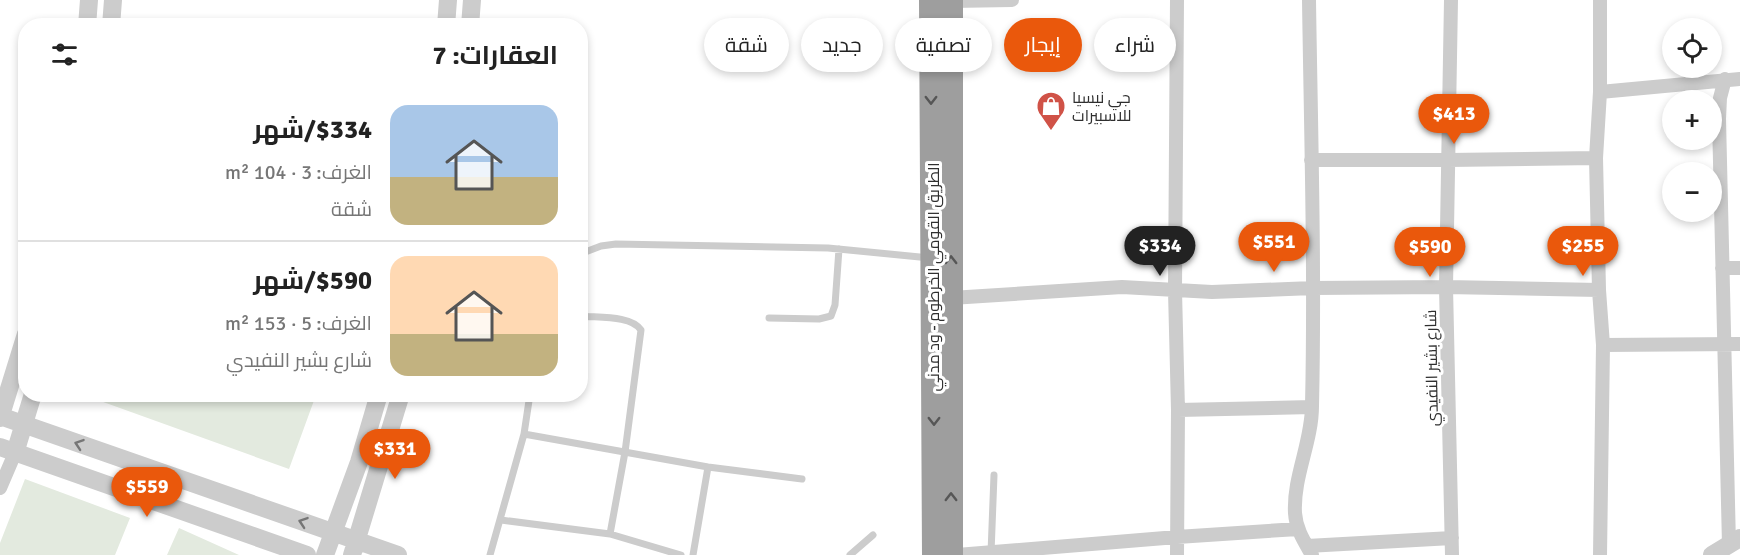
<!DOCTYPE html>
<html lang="ar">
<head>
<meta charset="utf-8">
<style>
  body { margin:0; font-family:Signika,Cairo,sans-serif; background:#f6f6f6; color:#222; direction:rtl; height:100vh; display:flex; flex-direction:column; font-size:22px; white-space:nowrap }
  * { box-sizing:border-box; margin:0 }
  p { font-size:20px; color:#767676 }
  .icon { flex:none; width:33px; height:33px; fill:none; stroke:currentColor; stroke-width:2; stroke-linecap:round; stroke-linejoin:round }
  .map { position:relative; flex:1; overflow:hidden; direction:ltr }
  .side { position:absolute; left:18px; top:18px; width:570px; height:384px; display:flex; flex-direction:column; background:#fff; border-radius:24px; box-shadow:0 3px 9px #0003; direction:rtl }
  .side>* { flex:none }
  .guide { position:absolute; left:606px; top:18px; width:570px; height:54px; direction:rtl; display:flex; gap:12px }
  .buttons { position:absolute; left:1662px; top:18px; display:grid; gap:12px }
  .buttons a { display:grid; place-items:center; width:60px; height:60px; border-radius:50%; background:#fff; box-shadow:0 3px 9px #0003; font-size:30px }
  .price { position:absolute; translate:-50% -51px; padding:0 14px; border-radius:21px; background:#ea580c; color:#fff; font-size:20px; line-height:39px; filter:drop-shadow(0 2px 3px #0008) }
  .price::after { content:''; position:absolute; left:50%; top:36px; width:18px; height:14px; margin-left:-9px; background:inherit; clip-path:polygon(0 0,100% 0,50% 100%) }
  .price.current { background:#222; color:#fff }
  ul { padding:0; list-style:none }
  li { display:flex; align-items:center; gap:18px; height:150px; padding:0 30px }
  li+li { border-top:2px solid #e0e0e0 }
  li span { display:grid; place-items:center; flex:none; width:168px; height:120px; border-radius:18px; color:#555 }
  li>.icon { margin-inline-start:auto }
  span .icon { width:72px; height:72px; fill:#fffc; stroke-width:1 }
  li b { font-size:26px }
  h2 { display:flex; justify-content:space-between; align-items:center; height:72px; padding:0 30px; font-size:26px }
  .chip { padding:0 21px; border-radius:27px; background:#fff; box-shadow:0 3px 9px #0003; font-size:21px; line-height:54px }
  .chip.current { background:#ea580c; color:#fff }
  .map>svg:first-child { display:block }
  .green { fill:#e3eadf }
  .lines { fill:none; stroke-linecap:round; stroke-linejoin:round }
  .service { stroke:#ccc; stroke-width:7 }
  .minor { stroke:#ccc; stroke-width:14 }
  .tertiary { stroke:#ccc; stroke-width:18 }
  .trunk { stroke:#9e9e9e; stroke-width:24 }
  .oneway { stroke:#565656 }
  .oneway2 { stroke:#767676 }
  .labels { text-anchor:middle; stroke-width:6; stroke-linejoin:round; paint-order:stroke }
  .poi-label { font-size:16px; fill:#2f2f2f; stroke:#fff; text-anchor:start }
  .street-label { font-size:16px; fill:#2f2f2f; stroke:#fff }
</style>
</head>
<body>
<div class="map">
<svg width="1740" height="555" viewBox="0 0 1740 555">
  <rect width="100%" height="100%" fill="#fff"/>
  <!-- green -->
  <path class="green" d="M81,394H316V395L289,469Z
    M25,479L130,518L115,555H0V543Z
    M179,528L239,555H167Z"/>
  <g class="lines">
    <!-- service -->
    <path class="service" d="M580,254L601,246L616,244L828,248L930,258
      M580,316C598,318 631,315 641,330L625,452L610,534
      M769,318L819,319L831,316L835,305L839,249
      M524,434L708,467L802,479
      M501,520L610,534L681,555
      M991,553L994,475
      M490,555L524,434L530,394
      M693,555L708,467
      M850,555L873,535"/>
    <!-- minor -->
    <path class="minor" d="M1177,0L1175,291L1178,410L1177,555
      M1309,0C1311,135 1315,270 1312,406C1312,442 1293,477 1295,513C1296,529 1304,541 1312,555
      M1451,0L1446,287L1452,555
      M951,1L1012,0
      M1725,79L1720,98L1719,119L1729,545
      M1600,92L1740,79
      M1311,160H1448L1596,158
      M1722,268H1740
      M951,298L1122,287L1212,292L1313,288L1446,287L1599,290
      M1603,345L1740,344
      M1178,410L1312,407
      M0,488L15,453
      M1307,546L1452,538
      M957,555L1177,537L1298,529
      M1600,555L1603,345L1599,290L1596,158L1600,92V0"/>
    <!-- tertiary -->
    <path class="tertiary" d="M87,26L89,0
      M111,26L113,0
      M446,26L448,0
      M470,26L472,0
      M0,416L398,555
      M0,418L26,334
      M0,447L307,555
      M15,453L33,394
      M325,555L359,462L379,394
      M352,555L401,394
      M1712,555L1740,538"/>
    <!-- trunk -->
    <path class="trunk" d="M931,0L934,555
      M951,0V555"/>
  </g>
  <!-- one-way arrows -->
  <defs><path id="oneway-chevron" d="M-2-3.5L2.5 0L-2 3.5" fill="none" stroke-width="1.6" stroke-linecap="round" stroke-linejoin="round" transform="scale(1.5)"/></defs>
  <g class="oneway">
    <use href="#oneway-chevron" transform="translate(931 100) rotate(90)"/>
    <use href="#oneway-chevron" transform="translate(951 260) rotate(-90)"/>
    <use href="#oneway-chevron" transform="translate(934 421) rotate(90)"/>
    <use href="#oneway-chevron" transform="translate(951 497) rotate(-90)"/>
  </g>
  <g class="oneway2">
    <use href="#oneway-chevron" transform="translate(79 444) rotate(-161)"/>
    <use href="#oneway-chevron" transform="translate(303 522) rotate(-161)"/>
  </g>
  <!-- icons -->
  <defs>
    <g id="shop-pin" transform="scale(1.5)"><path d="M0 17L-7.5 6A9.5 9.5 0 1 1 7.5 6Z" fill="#d05247" stroke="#fff"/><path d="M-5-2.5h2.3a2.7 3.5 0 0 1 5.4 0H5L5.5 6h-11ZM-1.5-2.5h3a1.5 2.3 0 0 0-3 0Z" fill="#fff"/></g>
  </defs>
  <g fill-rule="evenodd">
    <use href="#shop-pin" x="1051" y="106"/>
  </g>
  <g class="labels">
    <!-- poi labels -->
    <g class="poi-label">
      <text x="1072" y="103">جي نيسيا<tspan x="1072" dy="18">للاسبيرات</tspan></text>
    </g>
    <!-- street labels -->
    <g class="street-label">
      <text transform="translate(933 277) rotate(-90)" y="6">الطريق القومي الخرطوم - ود مدني</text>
      <text transform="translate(1431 368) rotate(-91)" y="6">شارع بشير النفيدي</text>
    </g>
  </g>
</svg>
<div class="buttons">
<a><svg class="icon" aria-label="locate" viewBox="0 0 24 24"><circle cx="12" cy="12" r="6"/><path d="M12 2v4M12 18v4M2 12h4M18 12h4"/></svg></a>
<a>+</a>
<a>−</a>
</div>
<b class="price" style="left:1454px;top:145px">$413</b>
<b class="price" style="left:1274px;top:273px">$551</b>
<b class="price current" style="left:1160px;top:277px">$334</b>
<b class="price" style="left:1583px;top:277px">$255</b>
<b class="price" style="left:1430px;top:278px">$590</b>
<b class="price" style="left:395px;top:480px">$331</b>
<b class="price" style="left:147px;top:518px">$559</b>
<div class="guide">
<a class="chip">شراء</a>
<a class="chip current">إيجار</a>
<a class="chip">تصفية</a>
<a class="chip">جديد</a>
<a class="chip">شقة</a>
</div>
<section class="side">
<h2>العقارات: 7<svg class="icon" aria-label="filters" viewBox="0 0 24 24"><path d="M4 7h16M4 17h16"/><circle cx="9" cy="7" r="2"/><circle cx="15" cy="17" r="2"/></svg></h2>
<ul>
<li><span style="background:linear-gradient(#a9c7e8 60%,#c2b280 0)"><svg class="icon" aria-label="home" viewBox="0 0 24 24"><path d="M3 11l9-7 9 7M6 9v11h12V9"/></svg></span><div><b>$334/شهر</b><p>الغرف: 3 · 104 m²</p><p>شقة</p></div></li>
<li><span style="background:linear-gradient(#ffd9b3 65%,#c2b280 0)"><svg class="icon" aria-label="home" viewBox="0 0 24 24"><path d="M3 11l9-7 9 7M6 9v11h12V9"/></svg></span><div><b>$590/شهر</b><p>الغرف: 5 · 153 m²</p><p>شارع بشير النفيدي</p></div></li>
</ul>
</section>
</div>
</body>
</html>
